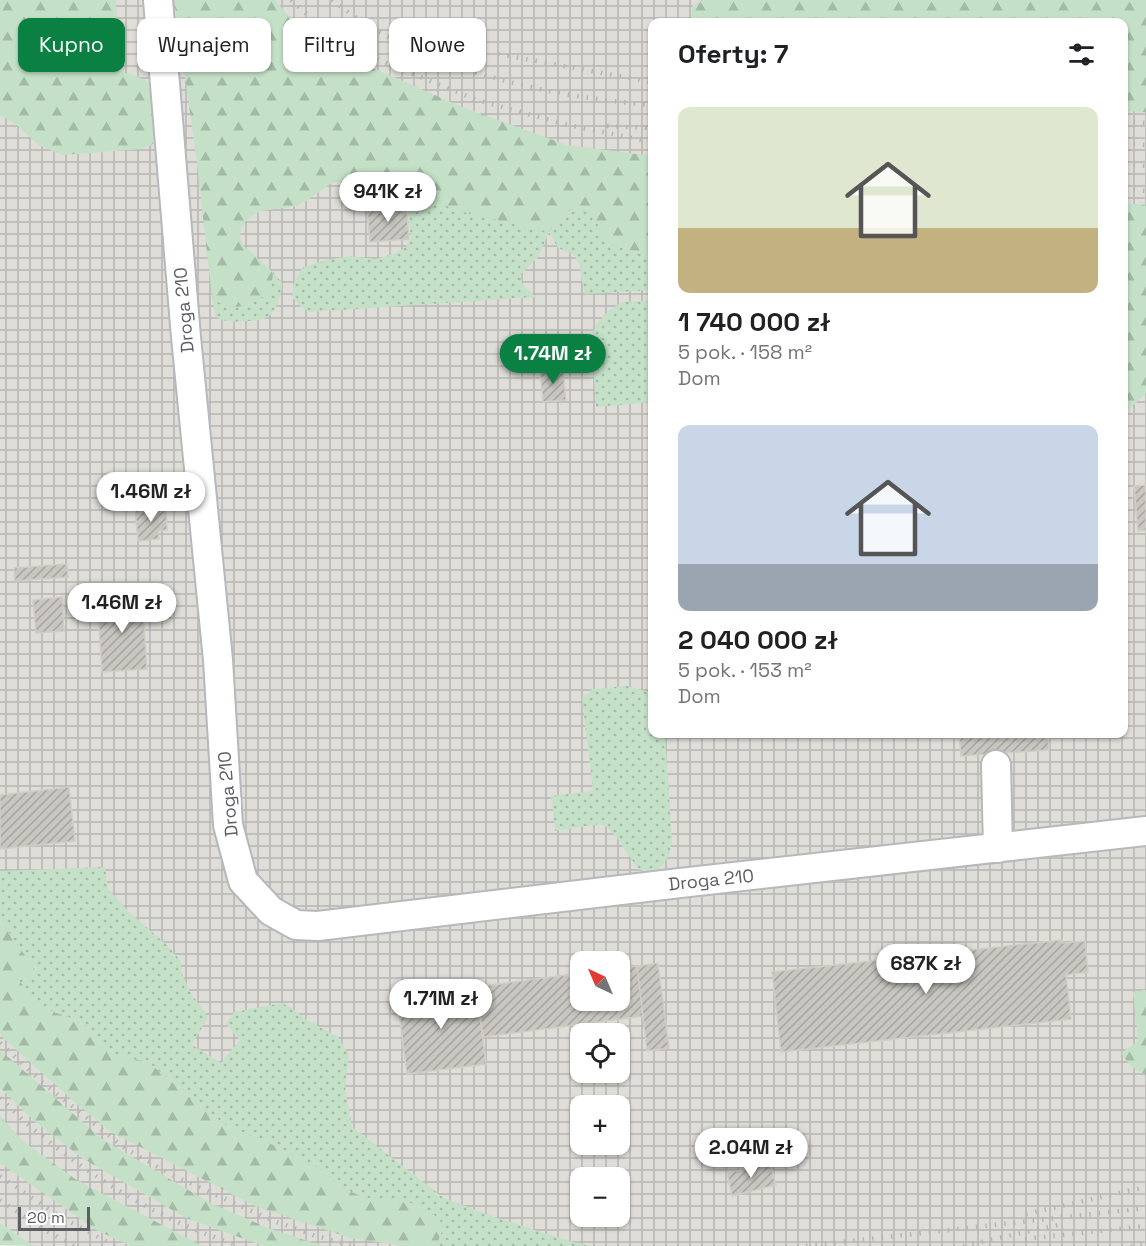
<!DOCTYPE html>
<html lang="pl">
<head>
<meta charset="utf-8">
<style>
  body { margin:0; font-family:"Space Grotesk",sans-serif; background:#f6f6f6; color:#202124; height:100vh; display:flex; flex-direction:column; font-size:22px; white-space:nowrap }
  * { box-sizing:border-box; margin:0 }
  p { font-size:20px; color:#757577 }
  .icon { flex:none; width:33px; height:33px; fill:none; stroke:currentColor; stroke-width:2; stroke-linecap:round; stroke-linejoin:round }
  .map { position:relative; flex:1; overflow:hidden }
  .details { position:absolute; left:648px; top:18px; width:480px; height:720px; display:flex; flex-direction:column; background:#fff; border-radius:12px; box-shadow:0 2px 4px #0004 }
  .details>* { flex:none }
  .guide { position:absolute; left:18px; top:18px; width:540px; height:54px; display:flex; gap:12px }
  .needle { width:39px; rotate:316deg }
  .buttons { position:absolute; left:570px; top:951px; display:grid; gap:12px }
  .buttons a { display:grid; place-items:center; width:60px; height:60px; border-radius:12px; background:#fff; box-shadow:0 2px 4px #0004; font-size:30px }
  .scale { position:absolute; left:18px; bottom:15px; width:72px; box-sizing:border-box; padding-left:6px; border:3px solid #5c5e63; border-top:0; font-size:16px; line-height:21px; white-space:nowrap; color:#5c5e63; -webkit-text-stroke:4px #fff; paint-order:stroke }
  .price { position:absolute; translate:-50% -51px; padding:0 14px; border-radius:21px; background:#fff; color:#222; font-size:20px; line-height:39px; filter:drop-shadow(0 2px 3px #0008) }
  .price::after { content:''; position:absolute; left:50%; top:36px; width:18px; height:14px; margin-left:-9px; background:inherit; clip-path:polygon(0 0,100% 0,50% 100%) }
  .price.current { background:#0b8043; color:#fff }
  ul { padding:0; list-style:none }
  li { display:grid; align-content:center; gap:12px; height:318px; padding:0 30px }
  li span { display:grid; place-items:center; height:186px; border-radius:12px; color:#555 }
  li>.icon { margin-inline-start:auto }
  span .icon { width:108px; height:108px; fill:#fffc; stroke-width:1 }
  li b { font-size:26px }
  h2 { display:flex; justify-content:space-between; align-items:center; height:72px; padding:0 30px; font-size:26px }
  .pill { padding:0 21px; border-radius:12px; background:#fff; box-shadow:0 2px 4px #0004; font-size:21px; line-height:54px }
  .pill.current { background:#0b8043; color:#fff }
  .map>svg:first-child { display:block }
  .industrial { fill:url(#industrial-grid); fill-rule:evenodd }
  .grass { fill:url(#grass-dots) }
  .forest { fill:url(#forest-firs) }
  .building { fill:url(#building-hatch); stroke:#d0cec3; stroke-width:1.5 }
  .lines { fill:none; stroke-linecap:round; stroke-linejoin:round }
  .minor-casing { stroke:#b6b8bc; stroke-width:32 }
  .minor { stroke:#fff; stroke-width:28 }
  .rail { stroke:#b4b5b5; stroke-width:4.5; stroke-dasharray:1.5 8; stroke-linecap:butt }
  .labels { text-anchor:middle; stroke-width:4.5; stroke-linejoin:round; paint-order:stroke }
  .street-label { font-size:18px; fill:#5c5e63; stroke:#fff }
</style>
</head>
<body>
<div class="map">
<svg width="1146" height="1246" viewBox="0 0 1146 1246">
  <defs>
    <pattern id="industrial-grid" width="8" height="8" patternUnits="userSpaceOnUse" patternTransform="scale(1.5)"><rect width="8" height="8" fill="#deddd8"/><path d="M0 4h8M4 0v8" fill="none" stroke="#b7b6b3"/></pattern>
    <pattern id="grass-dots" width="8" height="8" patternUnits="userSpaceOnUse" patternTransform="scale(1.5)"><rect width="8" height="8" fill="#c4e1c8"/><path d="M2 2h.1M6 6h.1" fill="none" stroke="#a2baa6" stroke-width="1.8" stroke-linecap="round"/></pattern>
    <pattern id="forest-firs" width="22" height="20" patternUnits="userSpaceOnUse" patternTransform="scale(1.5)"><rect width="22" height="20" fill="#c4e1c8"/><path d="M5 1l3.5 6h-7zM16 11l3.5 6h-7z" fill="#a2baa6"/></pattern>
    <pattern id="building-hatch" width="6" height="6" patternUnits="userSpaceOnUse" patternTransform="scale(1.5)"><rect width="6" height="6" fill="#c8c6c1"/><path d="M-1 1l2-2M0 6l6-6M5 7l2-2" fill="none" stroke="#a6a4a0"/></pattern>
  </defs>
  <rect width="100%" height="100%" fill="#edece4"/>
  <!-- industrial -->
  <path class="industrial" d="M0,0H1146V1246H34L0,1223ZM652,22H1124V734H652ZM580,962H620V1000H580ZM580,1034H620V1072H580ZM580,1106H620V1144H580ZM580,1178H620V1216H580Z"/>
  <!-- grass -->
  <path class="grass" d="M405,189L422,191L454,210L563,213C567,212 572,209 577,208C594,207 601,231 606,244L652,255V290L585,294L581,278L580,265L573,254L558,248L549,232L539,256L520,275L523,285L536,297L309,312L300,306L292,297L294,282L302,268L326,260L350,256L375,259L394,254L406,247L411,239Z
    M273,272L282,283C282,295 276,315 263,319C257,321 250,321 244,321C233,322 225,322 216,317L212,297C233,315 249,305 270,292Z
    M652,300V402L596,407L591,339L596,325L607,312L622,302Z
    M627,686L652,693V734H665L672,840C669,859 665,868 647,875L636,866L618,839L607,827L599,824L555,831L551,796L593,791L582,698L593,689Z
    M105,867L108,889L130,913L167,945L180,960L182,974L190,992L208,1017L192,1045L221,1063L240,1040L226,1024L234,1012L282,1003L293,1009L307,1020L338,1037L349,1055L345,1087L352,1127L444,1198L494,1217L576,1243L590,1246H436L442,1231L418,1204L364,1198L339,1186L324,1171L259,1138L230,1128L200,1106L147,1061L123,1058L103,1049L91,1029L73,1019L39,1006L17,978V974L35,977L33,967L0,920V871Z"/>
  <!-- forest -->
  <path class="forest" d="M0,0H116L119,71C127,74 141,76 147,82C160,94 154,127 153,144L143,149L63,155L40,146L14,123L0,115Z
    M174,0H275L287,14L348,57L462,107L567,145L652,156V255L606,244C599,225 589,197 564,213C558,216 553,226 549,232L454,210L422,191L342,181L330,184L309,199L297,206L261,211L253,215L245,222L241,228L240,239L243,245L273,272L271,289L270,292C249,305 233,315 212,297L196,155Z
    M703,0H1146V112L1124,111V22H691L692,6Z
    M1124,203L1146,205V393L1124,414Z
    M0,920L33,967L35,977L18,974L17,978L39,1006L73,1020L91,1029L103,1049L123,1058L147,1061L200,1106L230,1128L259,1138L324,1171L339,1186L364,1198L418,1204L440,1219L442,1231L436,1246H403L350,1238L257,1207L111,1132L71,1099L0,1035Z
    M1146,990V1075C1136,1070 1127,1064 1122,1054L1123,1052L1138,1041L1133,992Z
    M0,1050L102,1139L212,1204L268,1228L323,1246H264L186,1218L82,1158L33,1120L0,1088Z
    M0,1116L23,1141L75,1179L202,1246H131L98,1231L0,1163Z
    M0,1223L34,1246L0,1245Z"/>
  <!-- building -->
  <path class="building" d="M406,204L409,239L370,242L367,207Z
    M563,368L566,400L543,402L540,370Z
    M1146,485V530L1138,531L1134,486Z
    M166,506L167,530L158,531L159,539L138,541L135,509Z
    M67,564L68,577L15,581L14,568Z
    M142,595L147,669L102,672L97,598Z
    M62,597L64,631L36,633L33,600Z
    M959,734H1048L1049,750L961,756Z
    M69,787L75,841L0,849V795Z
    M1062,940L1063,943L1085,941L1088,972L1066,975L1071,1019L781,1052L772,972Z
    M658,963L669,1048L647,1051L637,966Z
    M637,966L643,1016L483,1037L476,987L580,973V1000H620V968Z
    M476,987L486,1064L407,1074L397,997Z
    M770,1163L776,1185L732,1196L727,1173Z"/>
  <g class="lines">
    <!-- minor casing -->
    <g class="minor-casing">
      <path id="minor" d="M158,0L186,337L218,660L228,825L243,881L271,911L296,925L318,926L680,883L1146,831
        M996,765L998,848"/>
    </g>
    <!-- minor -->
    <use href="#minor" class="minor"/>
    <!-- rail -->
    <path class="rail" d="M291,0L309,16L381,61L477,100L568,125L652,142
      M332,0C345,10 360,21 374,29C383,35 393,39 403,43C480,81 567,98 652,105
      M498,54L652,82
      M1124,121L1146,123
      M607,126L652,128
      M1124,143L1146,145
      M1124,164L1146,166
      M1124,189L1146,191
      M0,1043L42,1082L126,1149L176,1177L274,1221L316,1236L354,1246
      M0,1098C12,1109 24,1122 37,1132C96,1181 166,1223 240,1246
      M0,1176L59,1216L115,1246
      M0,1200L43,1229L74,1246
      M1026,1214L1146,1187
      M1025,1239L1146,1226
      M806,1246L1146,1208
      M963,1246L1058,1225
      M1131,1246L1146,1244"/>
  </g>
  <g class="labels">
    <!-- street labels -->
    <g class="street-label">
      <text transform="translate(184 310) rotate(-95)" y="6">Droga 210</text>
      <text transform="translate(228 794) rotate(-95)" y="6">Droga 210</text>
      <text transform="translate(711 880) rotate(-6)" y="6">Droga 210</text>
    </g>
  </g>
</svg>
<div class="buttons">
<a><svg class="needle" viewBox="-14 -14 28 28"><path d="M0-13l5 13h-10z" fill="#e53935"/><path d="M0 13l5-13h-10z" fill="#757577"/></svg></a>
<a><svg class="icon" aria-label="locate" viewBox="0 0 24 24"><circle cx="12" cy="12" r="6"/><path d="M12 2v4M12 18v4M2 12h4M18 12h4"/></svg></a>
<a>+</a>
<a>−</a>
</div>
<div class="scale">20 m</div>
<b class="price" style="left:388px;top:223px">941K zł</b>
<b class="price current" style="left:553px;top:385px">1.74M zł</b>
<b class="price" style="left:151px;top:523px">1.46M zł</b>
<b class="price" style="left:122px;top:634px">1.46M zł</b>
<b class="price" style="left:926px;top:995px">687K zł</b>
<b class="price" style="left:441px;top:1030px">1.71M zł</b>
<b class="price" style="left:751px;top:1179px">2.04M zł</b>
<div class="guide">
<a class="pill current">Kupno</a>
<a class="pill">Wynajem</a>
<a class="pill">Filtry</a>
<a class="pill">Nowe</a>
</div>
<section class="details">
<h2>Oferty: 7<svg class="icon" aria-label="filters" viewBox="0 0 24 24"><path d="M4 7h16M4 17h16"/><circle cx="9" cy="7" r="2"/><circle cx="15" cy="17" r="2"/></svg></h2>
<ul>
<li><span style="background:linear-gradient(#dfe7d0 65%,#c2b280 0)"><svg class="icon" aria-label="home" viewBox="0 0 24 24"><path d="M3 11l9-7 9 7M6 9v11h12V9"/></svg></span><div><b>1 740 000 zł</b><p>5 pok. · 158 m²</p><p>Dom</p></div></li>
<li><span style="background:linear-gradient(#c9d6e8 75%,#9aa5b1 0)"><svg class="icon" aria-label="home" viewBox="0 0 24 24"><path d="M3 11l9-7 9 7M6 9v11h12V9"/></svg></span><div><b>2 040 000 zł</b><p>5 pok. · 153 m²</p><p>Dom</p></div></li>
</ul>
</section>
</div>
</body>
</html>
